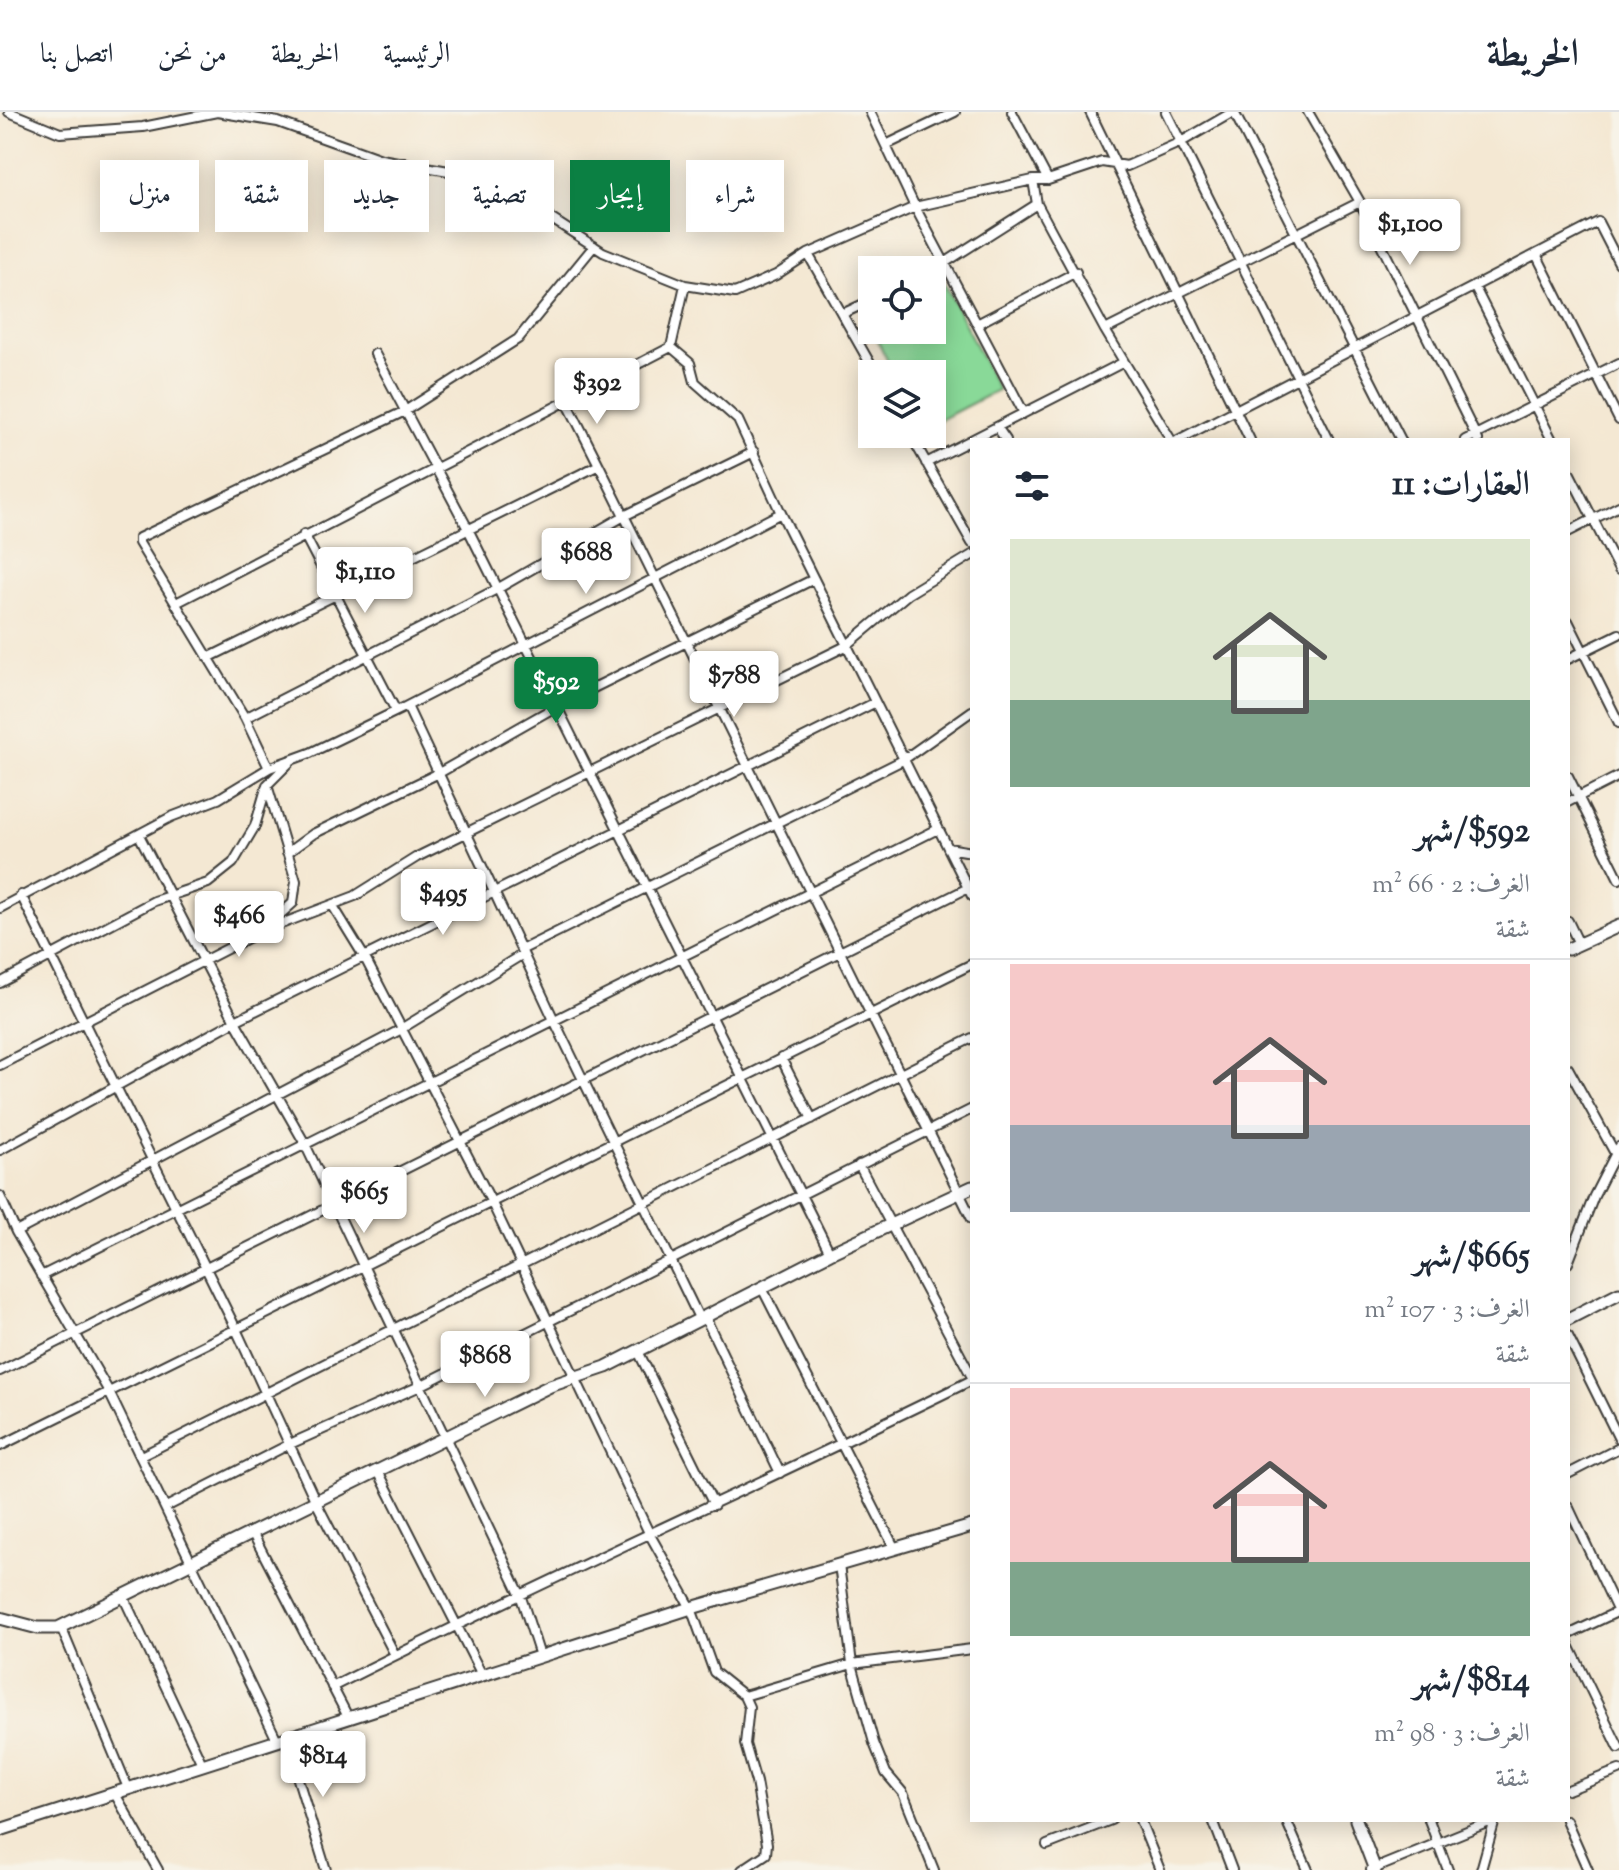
<!DOCTYPE html>
<html lang="ar">
<head>
<meta charset="utf-8">
<style>
  body { margin:0; font-family:"Sorts Mill Goudy",Amiri,serif; background:#f2f2f3; color:#1f2937; direction:rtl; height:100vh; display:flex; flex-direction:column; font-size:30px; white-space:nowrap }
  * { box-sizing:border-box; margin:0 }
  p { font-size:26px; color:#747a83 }
  .icon { flex:none; width:44px; height:44px; fill:none; stroke:currentColor; stroke-width:2; stroke-linecap:round; stroke-linejoin:round }
  .map { position:relative; flex:1; overflow:hidden; direction:ltr }
  .panel { position:absolute; left:970px; top:326px; width:600px; height:1384px; display:flex; flex-direction:column; background:#fff; border-radius:0px; box-shadow:0 4px 20px #0003; direction:rtl }
  .panel>* { flex:none }
  .banner { position:absolute; left:24px; top:48px; width:760px; height:72px; direction:rtl; display:flex; gap:16px }
  .tools { position:absolute; left:858px; top:144px; display:grid; gap:16px }
  .tools a { display:grid; place-items:center; width:88px; height:88px; border-radius:0px; background:#fff; box-shadow:0 4px 20px #0003; font-size:40px }
  .price { position:absolute; translate:-50% -68px; padding:0 18px; border-radius:8px; background:#fff; color:#222; font-size:26px; line-height:52px; filter:drop-shadow(0 2px 4px #0008) }
  .price::after { content:''; position:absolute; left:50%; top:48px; width:24px; height:18px; margin-left:-12px; background:inherit; clip-path:polygon(0 0,100% 0,50% 100%) }
  .price.selected { background:#0b8043; color:#fff }
  ul { padding:0; list-style:none }
  li { display:grid; align-content:center; gap:16px; height:424px; padding:0 40px }
  li+li { border-top:2px solid #e0e1e3 }
  li span { display:grid; place-items:center; height:248px; border-radius:0px; color:#555 }
  li>.icon { margin-inline-start:auto }
  span .icon { width:144px; height:144px; fill:#fffc; stroke-width:1 }
  li b { font-size:34px }
  h2 { display:flex; justify-content:space-between; align-items:center; height:96px; padding:0 40px; font-size:34px }
  .chip { padding:0 28px; border-radius:0px; background:#fff; box-shadow:0 4px 20px #0003; font-size:28px; line-height:72px }
  .chip.selected { background:#0b8043; color:#fff }
  header { display:flex; align-items:center; gap:48px; box-sizing:border-box; height:112px; padding:0 40px; background:#fff; border-bottom:2px solid #e0e1e3 }
  header strong { font-size:38px }
  nav { display:flex; gap:44px; margin-inline-start:auto; font-size:28px }
  .map>svg:first-child { display:block }
  .grass { fill:#89d998; stroke:#527a5a; stroke-width:2 }
  .lines { fill:none; stroke-linecap:round; stroke-linejoin:round }
  .street-casing { stroke:#3c3b37; stroke-width:12 }
  .secondary-casing { stroke:#3c3b37; stroke-width:15 }
  .street { stroke:#fff; stroke-width:8 }
  .secondary { stroke:#fff; stroke-width:11 }
</style>
</head>
<body>
<header>
<strong>الخريطة</strong>
<nav><a>الرئيسية</a><a>الخريطة</a><a>من نحن</a><a>اتصل بنا</a></nav>
</header>
<div class="map">
<svg width="1619" height="1758" viewBox="0 0 1619 1758">
  <rect width="100%" height="100%" fill="#f7f3e8"/>
  <filter id="ink" filterUnits="userSpaceOnUse"><feTurbulence type="fractalNoise" baseFrequency=".0125" numOctaves="2"/><feDisplacementMap in="SourceGraphic" scale="16" xChannelSelector="R" yChannelSelector="G"/><feConvolveMatrix kernelMatrix="1 2 1 2 8 2 1 2 1" color-interpolation-filters="sRGB"/></filter>
  <filter id="wash" filterUnits="userSpaceOnUse"><feTurbulence type="fractalNoise" baseFrequency=".006" numOctaves="4" result="noise"/><feDisplacementMap in="SourceGraphic" scale="32" xChannelSelector="R" yChannelSelector="G"/><feGaussianBlur stdDeviation="1.8" result="paint"/><feColorMatrix in="noise" values="0 0 0 0 0 0 0 0 0 0 0 0 0 0 0 0 0 1.4 0 .05"/><feComposite in="paint" operator="in"/></filter>
  <g filter="url(#wash)">
    <rect width="100%" height="100%" fill="#f4e8d3"/>
    <!-- grass -->
    <path class="grass" d="M942,166L998,278L932,312V262H894L866,205L872,202V218H932V171Z"/>
  </g>
  <g filter="url(#ink)">
    <g class="lines">
      <!-- street casing -->
      <g class="street-casing">
        <path id="street" d="M9,0L60,21L143,15L217,0L278,10L381,47L488,66L603,140L685,173L735,181L776,163L808,142L915,95L1033,68H1048L1102,50L1127,54L1181,30L1233,0
          M870,0L915,95L1024,301
          M1012,0L1048,68
          M1090,0L1250,328
          M1166,0L1329,328
          M1234,0L1401,328
          M1308,0L1360,90L1478,328
          M886,33L955,0
          M1033,68L1037,92L1105,218L1171,328
          M808,142L876,262
          M1536,142L1619,308
          M932,159L1037,92
          M685,173L671,235L690,251L695,270L738,308L781,401
          M1474,174L1552,328
          M842,202L872,188
          M977,212L1076,160
          M1105,218L1360,90
          M375,242L468,417L830,1141
          M567,290L599,353
          M997,315L1006,328
          M910,322L972,431
          M1178,328L1598,110L1619,151
          M1465,328L1619,251
          M926,351L1124,250
          M1568,358L1619,458
          M1568,420L1619,394
          M304,422L396,599
          M176,491L671,235
          M1568,509L1619,611
          M208,546L599,353L972,1107
          M1568,547L1619,522
          M407,594L554,908L700,1208
          M245,606L497,477L624,404L754,340
          M269,656L245,606L139,431V426L405,299L518,227L594,134
          M1568,664L1619,767
          M1568,690L1619,664
          M139,723L235,909L304,1030L520,1482L540,1544
          M948,736L972,740
          M287,741L313,722L439,661L557,594L814,467
          M21,783L235,1215L316,1390L395,1543
          M333,794L365,846L491,1089L650,1423L691,1496L714,1560L744,1584L749,1595L745,1632L756,1670L767,1732L766,1742L742,1758
          M0,796L171,705L218,687L269,656L310,641L401,597L781,401L972,784
          M1568,809L1579,832
          M267,814L293,791L296,769L267,673
          M521,838L903,648L972,599
          M0,871L154,789L208,771L233,751L255,714L267,673L290,650
          M781,946L812,1007
          M0,953L260,820L355,784L417,745L846,534L908,482L972,443
          M1568,956L1616,1043
          M0,1038L235,909L874,591
          M859,1053L972,1265
          M0,1084L16,1120L108,1278L277,1628
          M16,1120L396,920L523,842
          M1568,1151L1594,1084L1619,1035
          M41,1164L938,717
          M762,1176L895,1437
          M705,1205L780,1361
          M1568,1224L1619,1327
          M638,1239L714,1393
          M0,1259L968,776
          M0,1334L972,852
          M141,1344L972,926
          M378,1359L482,1563
          M1568,1362L1619,1336
          M1568,1394L1618,1500
          M166,1395L290,1332L420,1274L972,997
          M252,1420L348,1605
          M839,1453L852,1552L874,1631L886,1661L903,1681L934,1758
          M123,1484L202,1652
          M61,1515L128,1676
          M1568,1523L1619,1499
          M1568,1531L1619,1636
          M332,1575C543,1468 760,1373 972,1268
          M744,1584L852,1552L972,1537
          M285,1625L326,1758
          M1568,1678L1619,1658
          M114,1680L158,1758
          M1140,1708L1160,1758
          M1213,1708L1232,1758
          M1286,1708L1308,1758
          M1429,1708L1448,1758
          M1566,1708L1588,1758
          M1047,1733L1111,1708
          M1371,1758L1494,1708
          M1481,1758L1495,1708"/>
      </g>
      <!-- secondary casing -->
      <g class="secondary-casing">
        <path id="secondary" d="M1568,837L1619,814
          M1568,1207L1619,1181
          M0,1506L38,1516H58L550,1274L606,1255L830,1141L972,1075
          M1356,1708L1375,1758
          M0,1718L688,1497L972,1414"/>
      </g>
      <!-- street -->
      <use href="#street" class="street"/>
      <!-- secondary -->
      <use href="#secondary" class="secondary"/>
    </g>
  </g>
</svg>
<div class="tools">
<a><svg class="icon" aria-label="locate" viewBox="0 0 24 24"><circle cx="12" cy="12" r="6"/><path d="M12 2v4M12 18v4M2 12h4M18 12h4"/></svg></a>
<a><svg class="icon" aria-label="layers" viewBox="0 0 24 24"><path d="M12 4l9 5-9 5-9-5zM3 14l9 5 9-5"/></svg></a>
</div>
<b class="price" style="left:1410px;top:155px">$1,100</b>
<b class="price" style="left:597px;top:314px">$392</b>
<b class="price" style="left:586px;top:484px">$688</b>
<b class="price" style="left:365px;top:503px">$1,110</b>
<b class="price" style="left:734px;top:607px">$788</b>
<b class="price selected" style="left:556px;top:613px">$592</b>
<b class="price" style="left:443px;top:825px">$495</b>
<b class="price" style="left:239px;top:847px">$466</b>
<b class="price" style="left:364px;top:1123px">$665</b>
<b class="price" style="left:485px;top:1287px">$868</b>
<b class="price" style="left:323px;top:1687px">$814</b>
<div class="banner">
<a class="chip">شراء</a>
<a class="chip selected">إيجار</a>
<a class="chip">تصفية</a>
<a class="chip">جديد</a>
<a class="chip">شقة</a>
<a class="chip">منزل</a>
</div>
<section class="panel">
<h2>العقارات: 11<svg class="icon" aria-label="filters" viewBox="0 0 24 24"><path d="M4 7h16M4 17h16"/><circle cx="9" cy="7" r="2"/><circle cx="15" cy="17" r="2"/></svg></h2>
<ul>
<li><span style="background:linear-gradient(#dfe7d0 65%,#7fa58c 0)"><svg class="icon" aria-label="home" viewBox="0 0 24 24"><path d="M3 11l9-7 9 7M6 9v11h12V9"/></svg></span><div><b>$592/شهر</b><p>الغرف: 2 · 66 m²</p><p>شقة</p></div></li>
<li><span style="background:linear-gradient(#f6c9c9 65%,#9aa5b1 0)"><svg class="icon" aria-label="home" viewBox="0 0 24 24"><path d="M3 11l9-7 9 7M6 9v11h12V9"/></svg></span><div><b>$665/شهر</b><p>الغرف: 3 · 107 m²</p><p>شقة</p></div></li>
<li><span style="background:linear-gradient(#f6c9c9 70%,#7fa58c 0)"><svg class="icon" aria-label="home" viewBox="0 0 24 24"><path d="M3 11l9-7 9 7M6 9v11h12V9"/></svg></span><div><b>$814/شهر</b><p>الغرف: 3 · 98 m²</p><p>شقة</p></div></li>
</ul>
</section>
</div>
</body>
</html>
